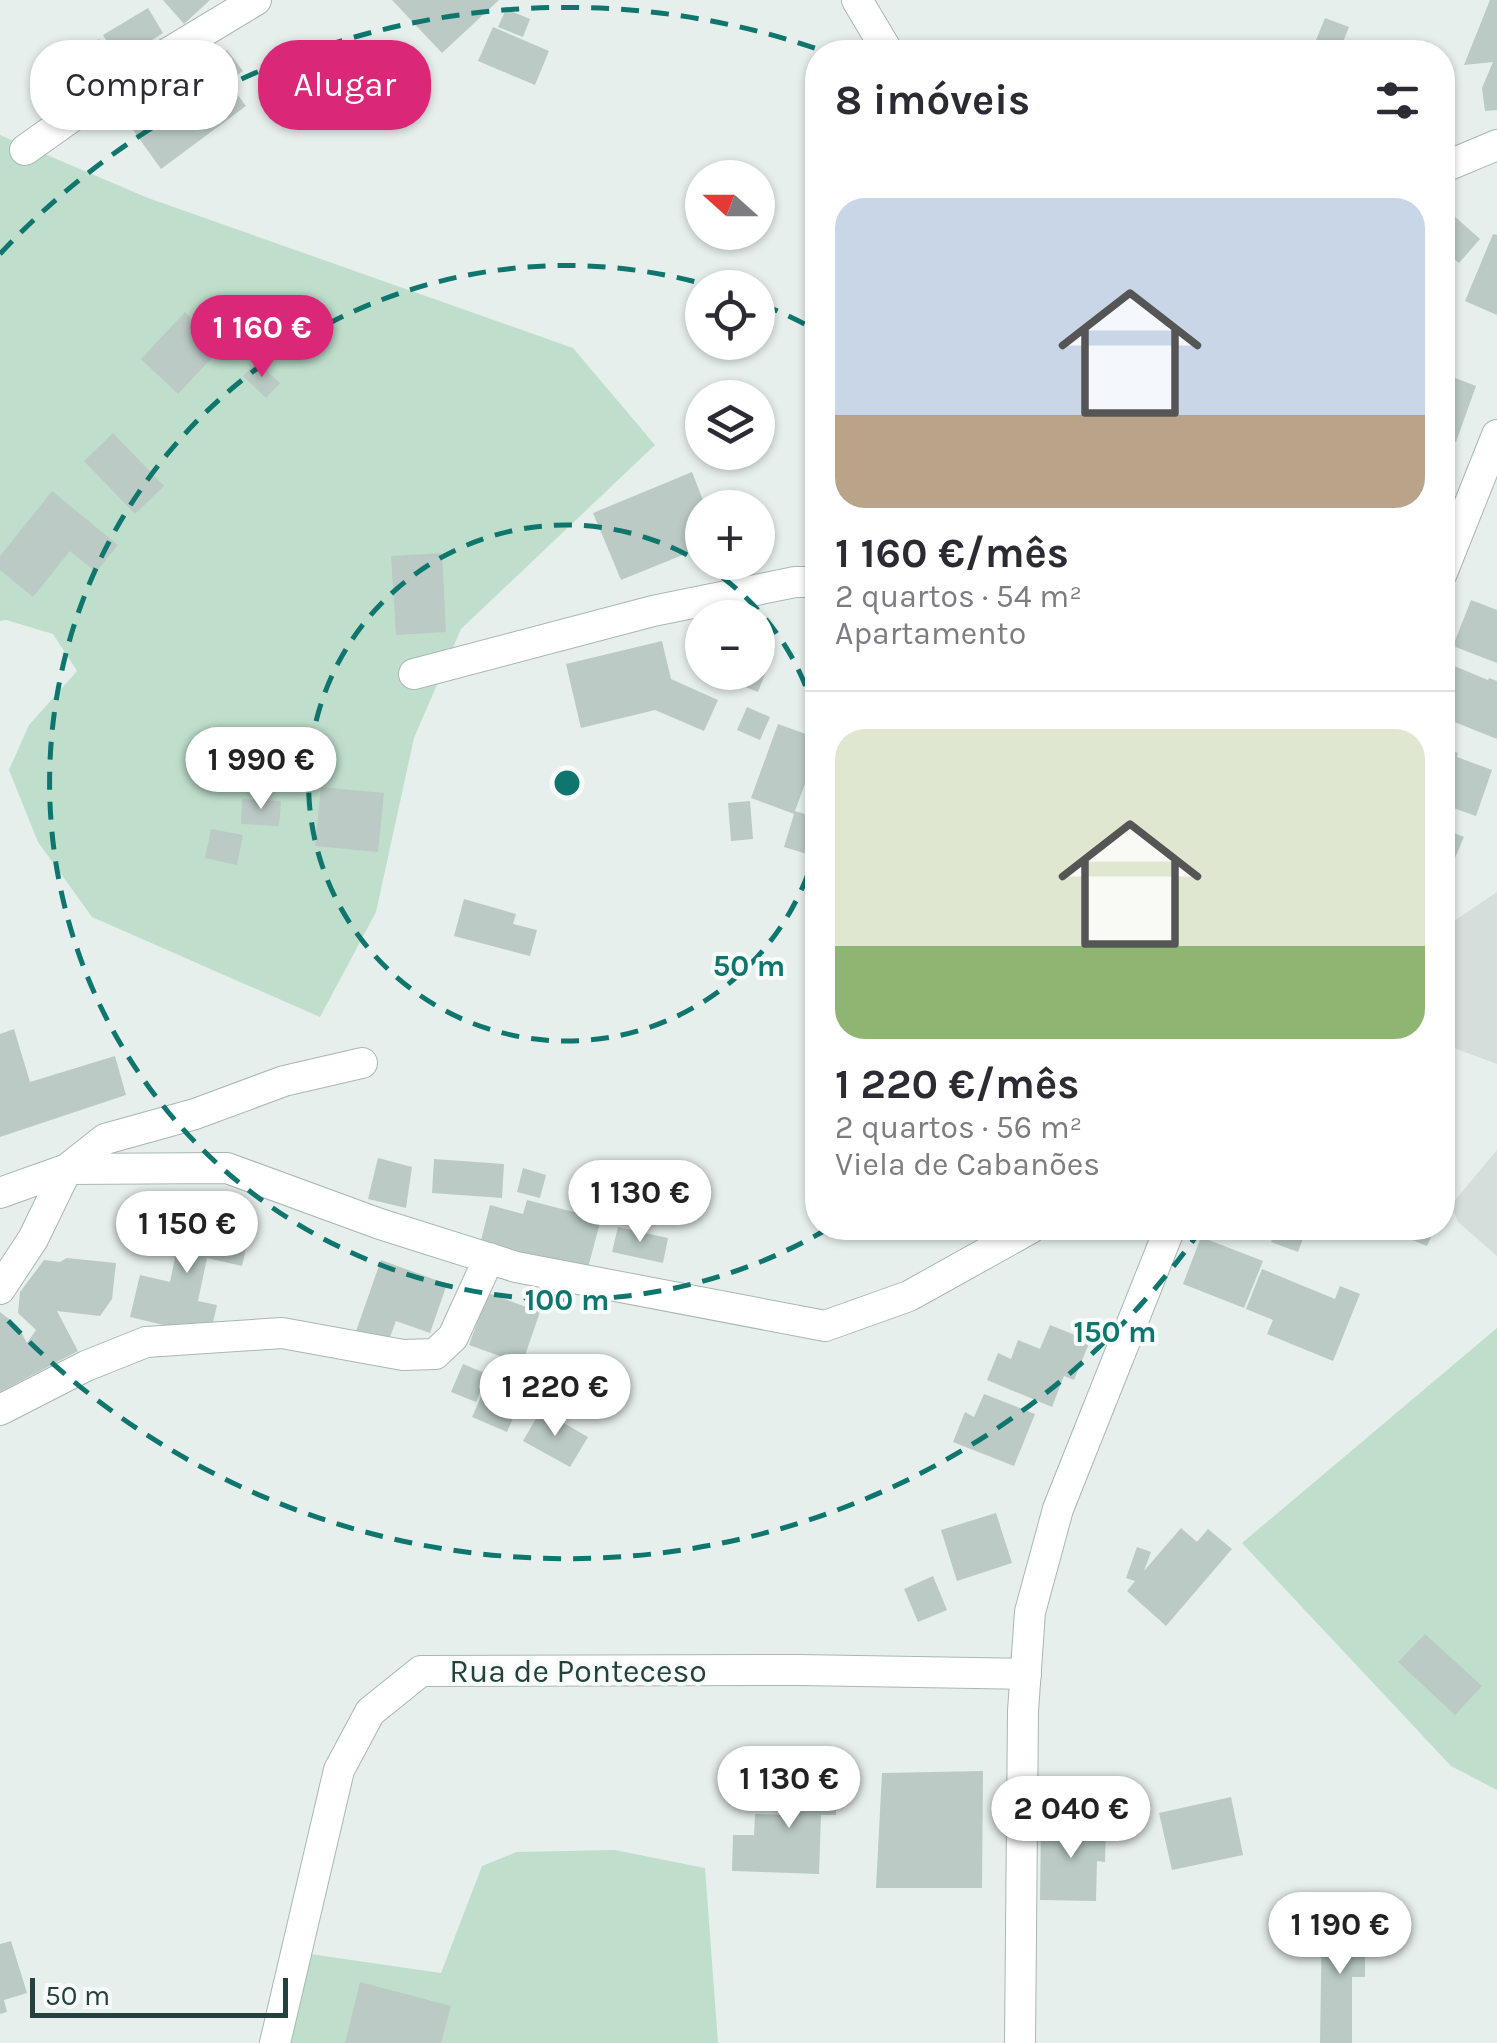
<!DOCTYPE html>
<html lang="pt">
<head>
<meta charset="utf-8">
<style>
  body { margin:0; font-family:Karla,sans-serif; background:#f2f2f3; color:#2b2b33; height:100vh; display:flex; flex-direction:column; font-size:38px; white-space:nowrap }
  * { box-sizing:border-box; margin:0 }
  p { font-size:32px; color:#7c7c81 }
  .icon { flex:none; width:55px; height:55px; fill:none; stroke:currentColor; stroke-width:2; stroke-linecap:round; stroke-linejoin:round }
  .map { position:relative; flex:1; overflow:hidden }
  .drawer { position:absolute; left:805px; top:40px; width:650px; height:1200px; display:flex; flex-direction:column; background:#fff; border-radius:40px; box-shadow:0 2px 8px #0004 }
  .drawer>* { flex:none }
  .hud { position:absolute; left:30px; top:40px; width:625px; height:90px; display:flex; gap:20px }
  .needle { width:65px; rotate:291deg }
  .fabs { position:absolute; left:685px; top:160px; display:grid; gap:20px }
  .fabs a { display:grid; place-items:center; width:90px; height:90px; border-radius:50%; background:#fff; box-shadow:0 2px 8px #0004; font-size:50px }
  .scale { position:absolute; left:30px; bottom:25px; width:258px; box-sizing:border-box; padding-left:10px; border:5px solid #24413d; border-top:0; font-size:28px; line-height:35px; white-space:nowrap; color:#24413d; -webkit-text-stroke:8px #f7fbf9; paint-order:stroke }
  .price { position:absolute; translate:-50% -85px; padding:0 22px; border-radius:35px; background:#fff; color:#222; font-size:32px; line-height:65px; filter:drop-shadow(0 2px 5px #0008) }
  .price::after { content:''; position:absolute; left:50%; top:60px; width:30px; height:22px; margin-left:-15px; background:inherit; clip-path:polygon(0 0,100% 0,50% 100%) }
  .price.current { background:#db2777; color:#fff }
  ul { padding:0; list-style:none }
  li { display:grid; align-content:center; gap:20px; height:530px; padding:0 30px }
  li+li { border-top:2px solid #e1e1e2 }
  li span { display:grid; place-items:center; height:310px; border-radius:30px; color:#555 }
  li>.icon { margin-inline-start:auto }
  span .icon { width:180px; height:180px; fill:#fffc; stroke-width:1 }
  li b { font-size:42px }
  h2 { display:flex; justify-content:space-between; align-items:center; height:120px; padding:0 30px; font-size:42px }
  .pill { padding:0 35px; border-radius:40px; background:#fff; box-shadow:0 2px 8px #0004; font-size:35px; line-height:90px }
  .pill.current { background:#db2777; color:#fff }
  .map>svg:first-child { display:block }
  .built { fill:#d4dfdb }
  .green { fill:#bfdfcc }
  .building { fill:#bbcac5 }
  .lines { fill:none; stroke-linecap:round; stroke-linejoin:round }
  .minor-casing { stroke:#a8b7b4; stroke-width:32 }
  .tertiary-casing { stroke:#a8b7b4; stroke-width:32 }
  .minor { stroke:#fff; stroke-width:30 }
  .tertiary { stroke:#fff; stroke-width:30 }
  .ring { fill:none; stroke:#0f766e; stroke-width:5; stroke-dasharray:18 12 }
  .labels { text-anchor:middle; stroke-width:8; stroke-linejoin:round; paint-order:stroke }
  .street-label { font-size:32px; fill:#24413d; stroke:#f7fbf9 }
  .centre { fill:#0f766e; stroke:#f7fbf9; stroke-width:5 }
  .ring-label { font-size:30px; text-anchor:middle; font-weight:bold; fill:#0f766e; stroke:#f7fbf9; stroke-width:8; stroke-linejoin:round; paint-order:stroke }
</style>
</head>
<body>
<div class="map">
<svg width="1497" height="2043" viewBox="0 0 1497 2043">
  <rect width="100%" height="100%" fill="#e6efec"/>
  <!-- built -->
  <path class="built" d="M1497,892V1064L1443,1044L1442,929Z
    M1497,1150V1256L1458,1222L1451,1205Z"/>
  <!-- green -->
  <path class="green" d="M0,135L148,198L573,348L655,445L461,629L414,738L376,912L320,1017L92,917L38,842L9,770L29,725L77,671L53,634L6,620L0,621Z
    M1497,1328V1790L1451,1766L1242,1543Z
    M615,1850L705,1868L718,2043H259L289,1951L441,1973L482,1866L517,1852Z"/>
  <!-- building -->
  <path class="building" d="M163,0H210L184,24Z
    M392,0H499L442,53Z
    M1490,0H1497V110L1485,111L1482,88L1493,62L1464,65Z
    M148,8L163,33L119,61L103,35Z
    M506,9L530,19L523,37L498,27Z
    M1325,18L1349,27L1339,52L1314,45Z
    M493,27L549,51L535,85L478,61Z
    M99,39L119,65L94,84L74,57Z
    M227,50L243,71L228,82L246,106L161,169L128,123Z
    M1453,215L1480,239L1459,263L1442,249V228Z
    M1493,234L1497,235V315L1465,301Z
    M185,312L222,347L178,394L141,359Z
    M257,362L280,383L266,398L243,376Z
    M1442,373L1476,386L1456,442L1442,437Z
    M113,433L164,486L135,514L84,461Z
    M692,472L706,508H702V537L686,544L690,552L621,580L593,513Z
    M52,491L118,545L96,572L70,551L33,597L0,570V556Z
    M442,553L446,632L396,635L391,556Z
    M1471,600L1497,610V663L1453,646Z
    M662,641L671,679L718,700L704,731L655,710L581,728L566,664Z
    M758,641L775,648L758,692L710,673L758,672Z
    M1447,663L1488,680L1489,678L1497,681V739L1442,717V673Z
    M747,707L770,717L760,740L737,730Z
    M778,724L814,737L805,762L812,765L795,811L818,818L807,854L784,847L794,814L751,798Z
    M1442,746L1458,753L1457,757L1492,770L1476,816L1442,804L1452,771L1442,790Z
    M321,787L384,793L378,852L315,846Z
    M242,799L281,801L279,826L241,824Z
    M750,801L753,839L731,841L728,803Z
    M1442,828L1464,837L1448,874L1442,872Z
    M211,829L243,835L237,865L205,858Z
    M464,899L516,914L513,924L537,930L530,956L454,936Z
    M14,1029L30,1082L115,1056L126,1095L0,1137V1034Z
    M378,1158L412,1167L406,1208L368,1199Z
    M434,1159L504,1164L502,1198L432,1193Z
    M523,1168L546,1175L540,1198L517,1192Z
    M590,1190L627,1194L625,1212L588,1208Z
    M527,1200L601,1219L586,1275L479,1248L490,1205L523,1214Z
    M162,1216L249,1235L242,1266L207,1258L198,1301L217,1305L210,1336L130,1317L140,1275L170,1282L177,1248L155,1243Z
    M618,1227L668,1238L663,1263L612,1252Z
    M1277,1228H1307L1298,1252L1271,1242Z
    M1397,1228H1435L1427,1246L1395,1233Z
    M1201,1237L1263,1261L1244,1308L1183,1284Z
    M67,1258L116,1263L112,1299L100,1316L57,1311L78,1351L0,1392V1312L18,1326L27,1343L36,1330L18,1313L20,1292L44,1260L60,1262Z
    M381,1260L447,1284L430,1333L396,1321L387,1345L355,1334Z
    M1262,1269L1335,1299L1340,1286L1360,1294L1333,1361L1267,1334L1273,1320L1246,1309Z
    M488,1293L540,1312L522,1364L469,1345Z
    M1050,1325L1090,1341L1074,1380L1064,1376L1052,1407L987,1380L998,1353L1011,1359L1018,1340L1040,1349Z
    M463,1364L487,1374L476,1402L451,1392Z
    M489,1379L523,1395L507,1432L472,1417Z
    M984,1394L1035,1414L1014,1466L953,1442L965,1412L974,1417Z
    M541,1410L588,1437L570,1467L523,1441Z
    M996,1513L1012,1563L957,1581L941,1530Z
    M1181,1528L1197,1542L1208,1529L1232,1549L1166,1626L1127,1591L1135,1581L1126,1578L1137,1547L1151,1552L1144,1571Z
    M933,1576L947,1610L918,1622L904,1589Z
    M1425,1634L1482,1686L1455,1715L1398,1662Z
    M983,1771L982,1888H876L882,1773Z
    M792,1775L837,1776L836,1815H821L819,1874L732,1871L733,1835H754L755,1814L791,1815Z
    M1231,1797L1243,1855L1172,1870L1159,1813Z
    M1041,1823L1106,1824L1105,1862L1097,1861L1096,1901L1040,1900Z
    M1322,1920H1365V1977H1352V2043H1320Z
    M11,1941L27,1993L4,2000L7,2012L0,2014V1944Z
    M360,1982L451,2006L441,2043H345Z"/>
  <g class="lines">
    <!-- minor casing -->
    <g class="minor-casing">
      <path id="minor" d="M857,0L888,52
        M25,150L125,79L256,0
        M1442,168L1497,145
        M414,674L653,611L795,582H818
        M0,1193L67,1169L227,1168L380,1224L516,1267L825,1326L909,1296L1031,1228
        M0,1289L33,1239L67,1169L105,1139L195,1114L284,1081L362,1063
        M0,1410L86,1366L146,1342L282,1333L403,1355L435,1354L453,1337L489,1258
        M275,2043L339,1770L370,1712L421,1671L800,1670L1026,1674"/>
    </g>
    <!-- tertiary casing -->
    <g class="tertiary-casing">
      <path id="tertiary" d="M1442,573L1497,435
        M1020,2043L1023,1711L1030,1612L1058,1509L1170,1228"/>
    </g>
    <!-- minor -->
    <use href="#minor" class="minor"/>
    <!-- tertiary -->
    <use href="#tertiary" class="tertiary"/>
  </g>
  <!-- distance rings -->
  <g class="ring">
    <path d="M817 845A258 258 0 1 1 817 721"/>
    <path d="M829 1228A517 517 0 1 1 714 287M761 304A517 517 0 0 1 814 329"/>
    <path d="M1202 1228A775 775 0 0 1 0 1312M0 254A775 775 0 0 1 826 52"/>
  </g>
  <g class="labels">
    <!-- street labels -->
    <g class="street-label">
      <text x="578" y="1682">Rua de Ponteceso</text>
    </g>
  </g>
  <circle cx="567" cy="783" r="15" class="centre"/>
  <g class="ring-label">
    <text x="749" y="976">50 m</text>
    <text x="567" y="1310">100 m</text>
    <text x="1115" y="1342">150 m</text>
  </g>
</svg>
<div class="fabs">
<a><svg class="needle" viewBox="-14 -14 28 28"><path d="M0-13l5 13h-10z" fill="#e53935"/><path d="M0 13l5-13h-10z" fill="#7c7c81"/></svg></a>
<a><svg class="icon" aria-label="locate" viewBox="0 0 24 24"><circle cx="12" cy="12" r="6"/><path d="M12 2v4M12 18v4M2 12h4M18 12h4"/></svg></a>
<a><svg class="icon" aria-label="layers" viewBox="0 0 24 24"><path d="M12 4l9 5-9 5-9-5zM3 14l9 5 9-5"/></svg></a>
<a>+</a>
<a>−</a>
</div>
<div class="scale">50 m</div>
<b class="price current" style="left:262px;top:380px">1 160 €</b>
<b class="price" style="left:261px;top:812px">1 990 €</b>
<b class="price" style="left:640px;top:1245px">1 130 €</b>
<b class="price" style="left:187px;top:1276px">1 150 €</b>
<b class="price" style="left:555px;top:1439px">1 220 €</b>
<b class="price" style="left:789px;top:1831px">1 130 €</b>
<b class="price" style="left:1071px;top:1861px">2 040 €</b>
<b class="price" style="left:1340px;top:1977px">1 190 €</b>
<div class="hud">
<a class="pill">Comprar</a>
<a class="pill current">Alugar</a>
</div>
<section class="drawer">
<h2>8 imóveis<svg class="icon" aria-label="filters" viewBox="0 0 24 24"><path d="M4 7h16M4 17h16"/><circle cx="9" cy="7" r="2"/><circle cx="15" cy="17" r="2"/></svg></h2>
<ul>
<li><span style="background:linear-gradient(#c9d6e8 70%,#b9a48a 0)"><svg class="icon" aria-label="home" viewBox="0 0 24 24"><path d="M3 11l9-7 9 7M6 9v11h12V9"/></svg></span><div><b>1 160 €/mês</b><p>2 quartos · 54 m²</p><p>Apartamento</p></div></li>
<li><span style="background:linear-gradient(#dfe7d0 70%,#8fb573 0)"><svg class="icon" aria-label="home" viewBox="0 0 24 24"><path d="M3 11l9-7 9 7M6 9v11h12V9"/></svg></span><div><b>1 220 €/mês</b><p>2 quartos · 56 m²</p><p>Viela de Cabanões</p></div></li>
</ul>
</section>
</div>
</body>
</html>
